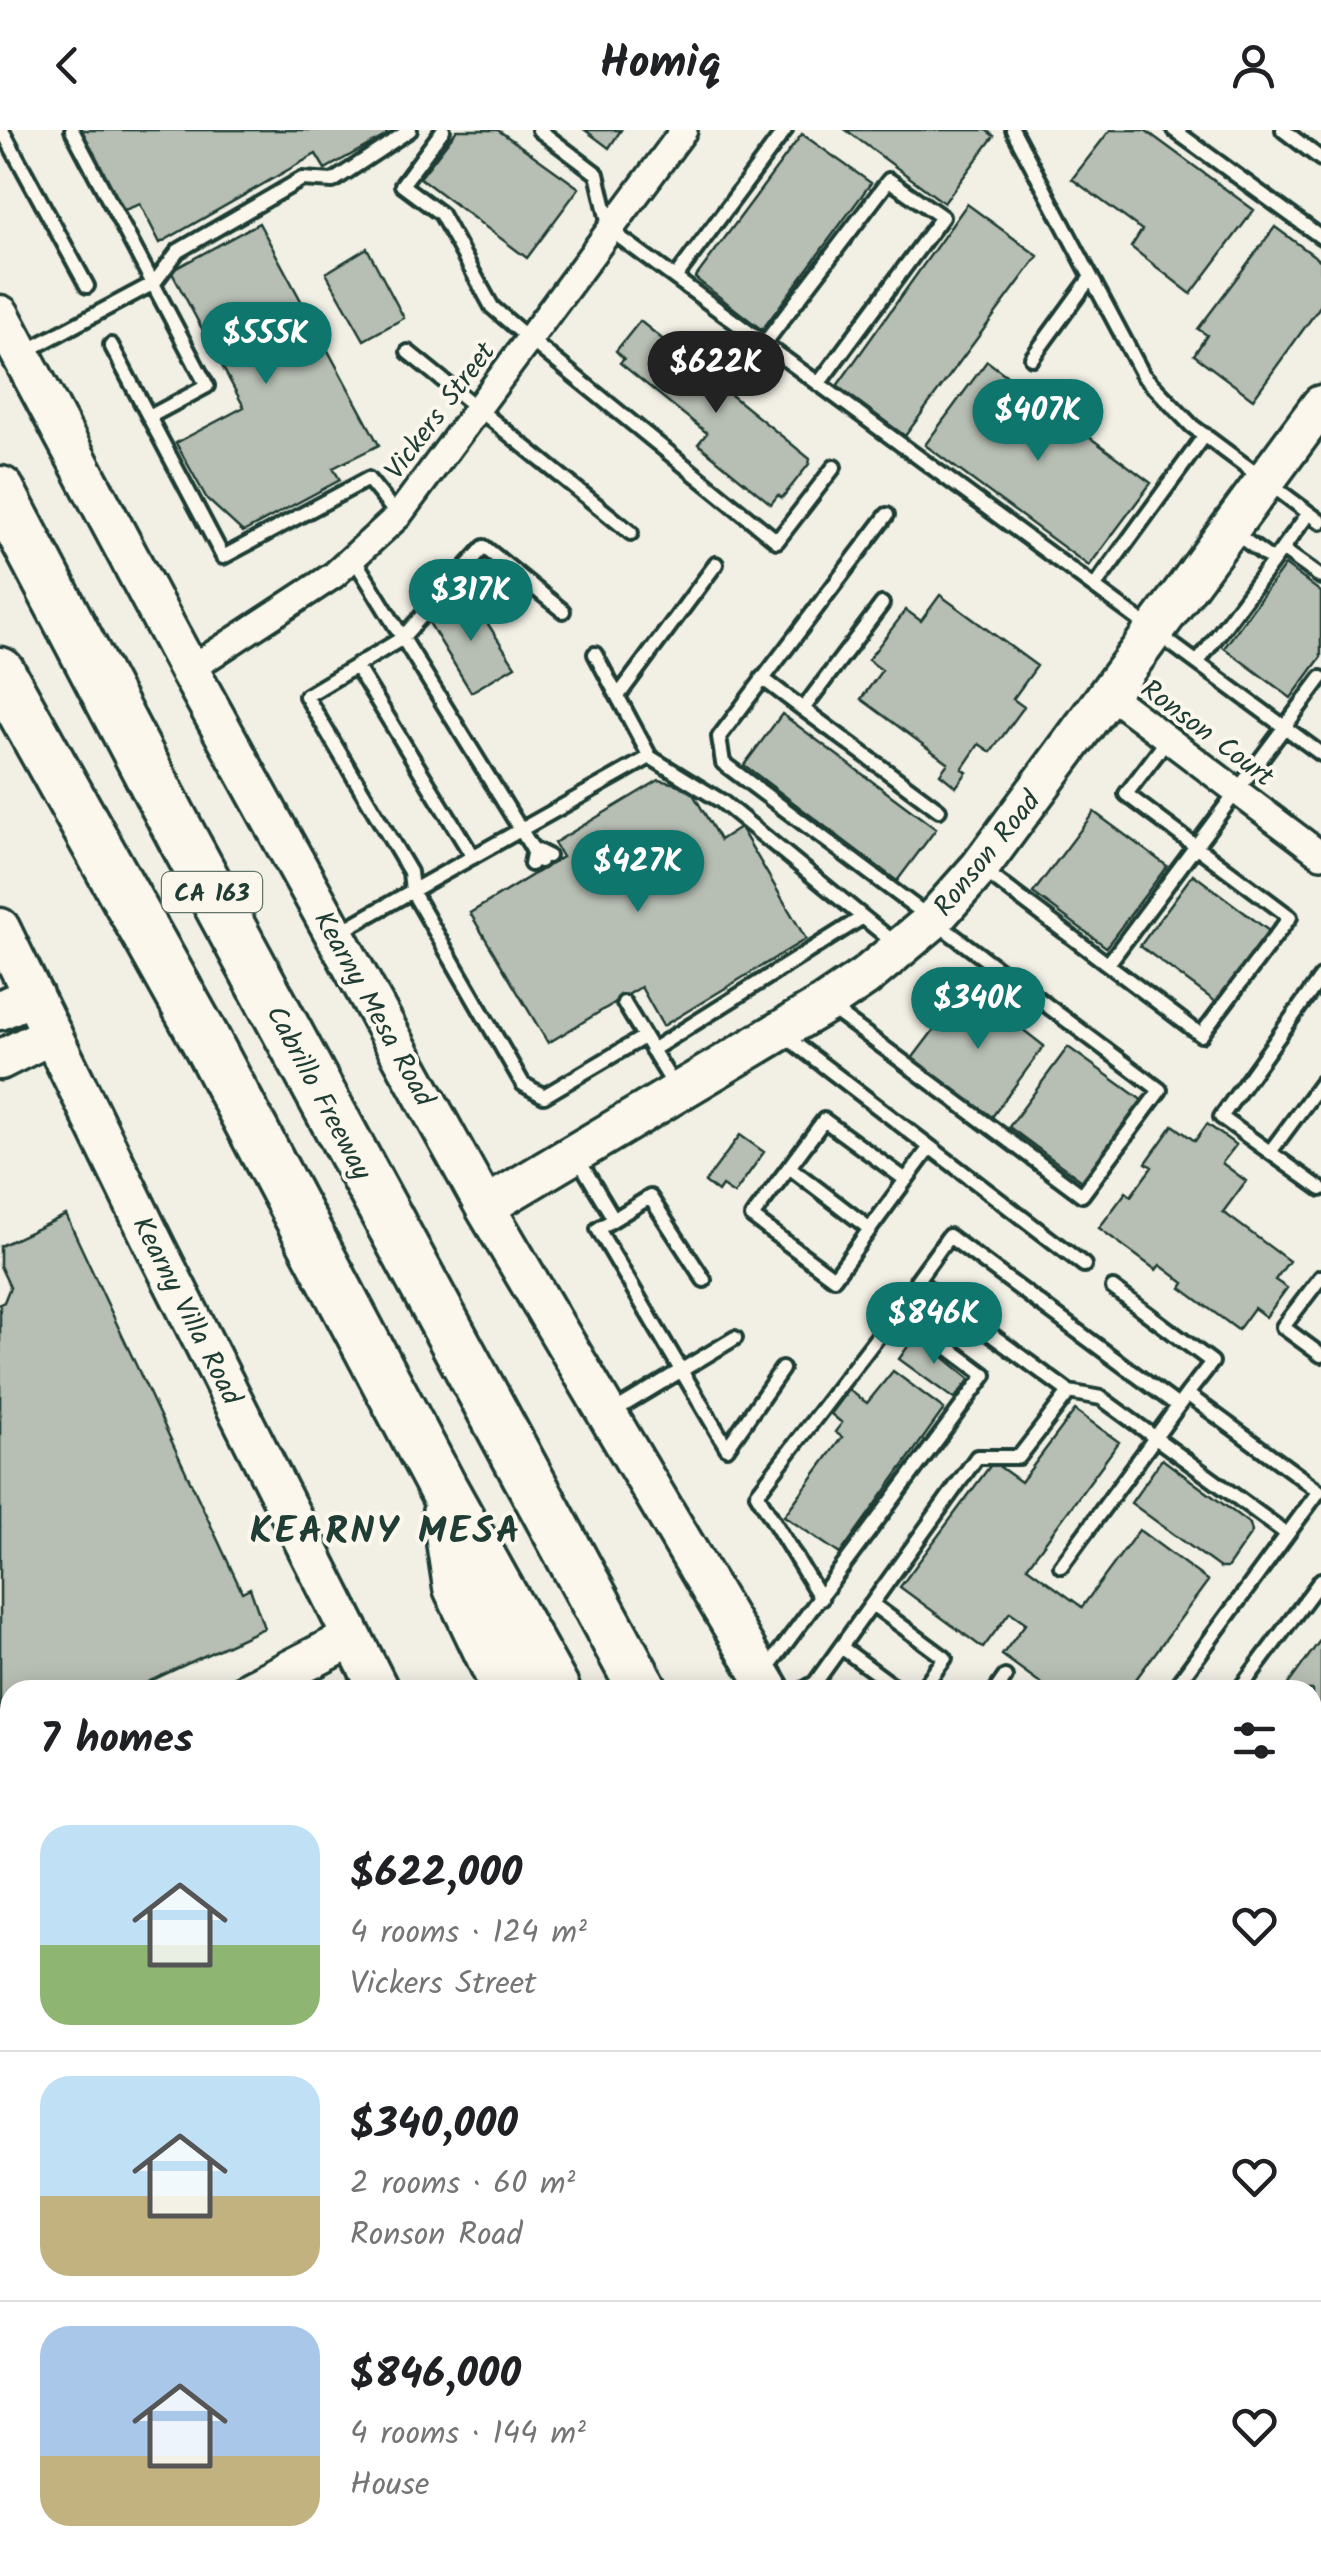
<!DOCTYPE html>
<html lang="en">
<head>
<meta charset="utf-8">
<style>
  body { margin:0; font-family:Kalam,sans-serif; background:#f2f2f2; color:#202124; height:100vh; display:flex; flex-direction:column; font-size:38px; white-space:nowrap }
  * { box-sizing:border-box; margin:0 }
  p { font-size:32px; color:#757577 }
  .icon { flex:none; width:55px; height:55px; fill:none; stroke:currentColor; stroke-width:2; stroke-linecap:round; stroke-linejoin:round }
  .map { position:relative; flex:1; overflow:hidden }
  .details { position:absolute; left:0px; top:1550px; width:1322px; height:892px; display:flex; flex-direction:column; background:#fff; border-radius:30px 30px 0 0; box-shadow:0 5px 25px #0003 }
  .details>* { flex:none }
  .price { position:absolute; translate:-50% -85px; padding:0 22px; border-radius:35px; background:#0f766e; color:#fff; font-size:32px; line-height:65px; filter:drop-shadow(0 2px 5px #0008) }
  .price::after { content:''; position:absolute; left:50%; top:60px; width:30px; height:22px; margin-left:-15px; background:inherit; clip-path:polygon(0 0,100% 0,50% 100%) }
  .price.active { background:#222; color:#fff }
  ul { padding:0; list-style:none }
  li { display:flex; align-items:center; gap:30px; height:250px; padding:0 40px }
  li+li { border-top:2px solid #e0e0e0 }
  li span { display:grid; place-items:center; flex:none; width:280px; height:200px; border-radius:30px; color:#555 }
  li>.icon { margin-inline-start:auto }
  span .icon { width:120px; height:120px; fill:#fffc; stroke-width:1 }
  li b { font-size:42px }
  h2 { display:flex; justify-content:space-between; align-items:center; height:120px; padding:0 40px; font-size:42px }
  header { display:flex; justify-content:space-between; align-items:center; height:130px; padding:0 40px; background:#fff; font-size:45px; font-weight:700 }
  .map>svg:first-child { display:block }
  .built { fill:#e0e1d6 }
  .building { fill:#b7beb3; stroke:#1f3d34; stroke-width:2.5 }
  .lines { fill:none; stroke-linecap:round; stroke-linejoin:round }
  .lane-casing { stroke:#1f3d34; stroke-width:20 }
  .street-casing { stroke:#1f3d34; stroke-width:32 }
  .secondary-casing { stroke:#1f3d34; stroke-width:45 }
  .primary-casing { stroke:#1f3d34; stroke-width:50 }
  .highway-casing { stroke:#1f3d34; stroke-width:55 }
  .lane { stroke:#fbf7ec; stroke-width:12 }
  .street { stroke:#fbf7ec; stroke-width:25 }
  .secondary { stroke:#fbf7ec; stroke-width:38 }
  .primary { stroke:#fbf7ec; stroke-width:42 }
  .highway { stroke:#fbf7ec; stroke-width:48 }
  .labels { text-anchor:middle; stroke-width:8; stroke-linejoin:round; paint-order:stroke }
  .shield { fill:#fbf7ec; stroke:#61756b; stroke-width:2.5 }
  .shield-label { font-size:25px; font-weight:bold; fill:#1f3d34 }
  .street-label { font-size:28px; fill:#1f3d34; stroke:#fbf7ec }
  .district-label { font-size:38px; font-weight:bold; letter-spacing:2.5px; fill:#1f3d34; stroke:#fbf7ec }
</style>
</head>
<body>
<header><svg class="icon" aria-label="back" viewBox="0 0 24 24"><path d="M15 5l-7 7 7 7"/></svg>Homiq<svg class="icon" aria-label="person" viewBox="0 0 24 24"><circle cx="12" cy="8" r="4"/><path d="M4 21q1-7 8-7t8 7"/></svg></header>
<div class="map">
<svg width="1321" height="2441" viewBox="0 0 1321 2441">
  <rect width="100%" height="100%" fill="#f2f0e5"/>
  <filter id="ink" filterUnits="userSpaceOnUse"><feTurbulence type="fractalNoise" baseFrequency=".01" numOctaves="2"/><feDisplacementMap in="SourceGraphic" scale="20" xChannelSelector="R" yChannelSelector="G"/><feConvolveMatrix kernelMatrix="1 2 1 2 8 2 1 2 1" color-interpolation-filters="sRGB"/></filter>
  <g filter="url(#ink)">
    <!-- built -->
    <path class="built" d="M213,2432L459,2433L458,2441H207Z"/>
    <!-- building -->
    <path class="building" d="M84,0H385L387,5L325,39L316,24L160,113L140,74L122,81L80,2Z
      M457,0H498L579,58L527,128L420,48Z
      M585,0H621L609,18Z
      M846,0H986L994,6L944,73Z
      M1110,0H1145L1254,80L1191,164L1131,117L1142,100L1072,49Z
      M802,4L871,53L762,200L695,148Z
      M967,74L1038,126L905,306L837,256Z
      M259,93L379,315L333,338L340,350L243,402L207,369L176,313L244,277L171,141Z
      M1275,97L1321,131V175L1253,269L1194,225L1207,205L1198,199Z
      M367,118L404,188L364,210L326,143Z
      M640,191L810,329L809,334L782,368L778,365L771,374L698,314L707,303L620,233L624,229L616,221Z
      M987,231L1151,353L1089,436L925,315Z
      M1285,435L1321,462V527L1291,568L1224,518Z
      M940,465L1037,536L1013,569L1024,577L991,622L979,614L962,639L967,642L956,657L940,644L948,633L861,569L882,540L868,530L906,480L921,491Z
      M470,466L515,536L471,562L428,491Z
      M782,584L936,699L897,751L744,635Z
      M659,650L689,657L720,710L740,697L806,809L663,896L641,857L548,913L470,783L562,727L554,713Z
      M1094,682L1167,736L1106,817L1033,763Z
      M1193,744L1273,804L1220,875L1140,816Z
      M967,856L1044,916L992,987L911,930Z
      M1068,917L1143,971L1082,1051L1009,997Z
      M1207,994L1236,1015L1222,1033L1246,1051L1223,1082L1289,1131L1275,1150L1287,1158L1266,1187L1254,1178L1238,1200L1181,1158L1184,1153L1160,1135L1156,1140L1099,1098L1126,1062L1131,1066L1152,1037L1146,1033L1173,995L1195,1011Z
      M740,1005L764,1022L734,1064L722,1056L718,1062L705,1052Z
      M66,1085L242,1462L250,1458L264,1498L131,1560H10V1706L0,1719V1174L4,1172L10,1157L0,1136V1116Z
      M916,1205L970,1249L954,1269L899,1229Z
      M893,1241L944,1279L840,1424L784,1386L842,1307L835,1302L842,1293L831,1284L849,1260L867,1273Z
      M1075,1280L1119,1312L1027,1437L1082,1477L1139,1400L1208,1451L1128,1560H1050L1002,1525L1026,1493L1010,1482L983,1518L900,1457L993,1332L1021,1352Z
      M1162,1329L1250,1394L1252,1402L1227,1438H1220L1131,1373Z
      M1321,1509V1619L1312,1631V1560H1284Z
      M1312,1710L1321,1711V1762L1312,1761Z
      M9,2067H10V2221L0,2214V2080Z
      M0,2266L10,2273V2428L0,2420Z
      M16,2432H80L75,2441H36Z
      M338,2432H386L385,2441H349Z"/>
    <g class="lines">
      <!-- lane casing -->
      <g class="lane-casing">
        <path id="lane" d="M2,0L87,156
          M72,0L207,256L149,287
          M443,0L402,55L441,84L492,177L529,209L777,411L834,337
          M539,0L597,44L610,100L1321,624
          M1013,0L1143,245L1192,296L1321,392
          M1174,0L1321,107
          M1283,0L1321,29
          M675,148L785,0
          M764,214L889,50L942,87L819,253
          M111,215L223,427L368,349L398,386
          M408,222L631,403
          M23,223L154,153L178,121L302,49L333,51L410,0
          M1032,228L1091,147
          M1231,400L1273,431
          M1282,419L1321,447
          M353,427L540,731
          M1095,456L1205,305
          M563,481L484,417L401,509L306,566L410,742L412,761L650,627L721,671L897,815
          M595,524L650,627
          M1198,532L1309,383
          M356,536L473,727
          M762,548L803,579L882,474
          M618,566L716,434
          M803,579L939,680
          M531,734L534,719L548,726
          M982,739L1201,905L1290,787L1126,664L1168,609
          M338,803L412,761L523,954L544,966L644,907
          M1108,834L1321,548
          M1321,847L1221,987L1321,1059
          M624,873L676,959
          M828,876L1082,1065L1160,960L723,633L719,607L887,385
          M785,906L1084,1135
          M652,920L863,787
          M1270,1022L1321,953
          M577,1027L614,1089
          M789,1037L870,1099
          M906,1050L824,990L752,1087L834,1148L930,1017
          M1321,1147L1283,1197L1321,1225
          M704,1150L650,1067L598,1099L727,1318L782,1239
          M1113,1158L1212,1232L1187,1264
          M1178,1276L949,1106L917,1150L1069,1262L1101,1268L1287,1404
          M609,1284L735,1208
          M1061,1436L1187,1264L1319,1361L1173,1560
          M872,1474L945,1528L921,1560
          M841,1517L899,1560
          M766,1540L985,1245L898,1180L757,1364L821,1469
          M803,1560L815,1553L977,1327H1019L1069,1262
          M996,1560L1005,1547
          M1239,1560L1321,1450
          M1312,1836L1321,1764
          M0,1941L10,1950
          M0,2008L10,1993
          M0,2031L10,2032
          M0,2225L10,2232
          M0,2253L10,2260
          M0,2434L10,2441
          M87,2441L94,2432
          M246,2441L250,2435L258,2441
          M416,2441L417,2432"/>
      </g>
      <!-- street casing -->
      <g class="street-casing">
        <path id="street" d="M189,540L334,445L398,386L684,0
          M1108,564L1321,725
          M0,1755L10,1762"/>
      </g>
      <!-- secondary casing -->
      <g class="secondary-casing">
        <path id="secondary" d="M0,185L189,540L485,1077L770,1560
          M0,798L154,1114L379,1560
          M0,880L33,865
          M0,930L52,904
          M485,1077L825,874L865,847L932,791L980,737L1321,275
          M251,1560L352,1508
          M0,1809L10,1791
          M1312,1875H1321
          M163,2441L169,2432
          M495,2441L496,2432"/>
      </g>
      <!-- primary casing -->
      <g class="primary-casing">
        <path id="primary" d="M1312,2353L1321,2347
          M1312,2406L1321,2400
          M1187,2441L1199,2432
          M1261,2441L1274,2432"/>
      </g>
      <!-- highway casing -->
      <g class="highway-casing">
        <path id="highway" d="M0,361L183,709L643,1560
          M0,542L205,909L444,1361L555,1560
          M447,1384L458,1457L507,1560
          M1312,2080L1321,2088
          M610,2432L611,2441
          M965,2432L970,2441
          M1015,2432L1019,2441
          M1100,2432L1104,2441
          M1161,2432L1166,2441
          M676,2441L679,2432"/>
      </g>
      <!-- lane -->
      <use href="#lane" class="lane"/>
      <!-- street -->
      <use href="#street" class="street"/>
      <!-- secondary -->
      <use href="#secondary" class="secondary"/>
      <!-- primary -->
      <use href="#primary" class="primary"/>
      <!-- highway -->
      <use href="#highway" class="highway"/>
    </g>
  </g>
  <g class="labels">
    <!-- shield labels -->
    <rect class="shield" x="162" y="742" width="100" height="40" rx="8"/>
    <g class="shield-label">
      <text x="212" y="771">CA 163</text>
    </g>
    <!-- street labels -->
    <g class="street-label">
      <text transform="translate(439 280) rotate(-53)" y="10">Vickers Street</text>
      <text transform="translate(1208 602) rotate(37)" y="10">Ronson Court</text>
      <text transform="translate(986 723) rotate(-51)" y="10">Ronson Road</text>
      <text transform="translate(375 878) rotate(61)" y="10">Kearny Mesa Road</text>
      <text transform="translate(320 962) rotate(62)" y="10">Cabrillo Freeway</text>
      <text transform="translate(188 1180) rotate(63)" y="10">Kearny Villa Road</text>
    </g>
    <!-- district labels -->
    <g class="district-label">
      <text x="386" y="1413">KEARNY MESA</text>
    </g>
  </g>
</svg>
<b class="price" style="left:266px;top:257px">$555K</b>
<b class="price active" style="left:716px;top:286px">$622K</b>
<b class="price" style="left:1038px;top:334px">$407K</b>
<b class="price" style="left:471px;top:514px">$317K</b>
<b class="price" style="left:638px;top:785px">$427K</b>
<b class="price" style="left:978px;top:922px">$340K</b>
<b class="price" style="left:934px;top:1237px">$846K</b>
<section class="details">
<h2>7 homes<svg class="icon" aria-label="filters" viewBox="0 0 24 24"><path d="M4 7h16M4 17h16"/><circle cx="9" cy="7" r="2"/><circle cx="15" cy="17" r="2"/></svg></h2>
<ul>
<li><span style="background:linear-gradient(#bfe0f5 60%,#8fb573 0)"><svg class="icon" aria-label="home" viewBox="0 0 24 24"><path d="M3 11l9-7 9 7M6 9v11h12V9"/></svg></span><div><b>$622,000</b><p>4 rooms · 124 m²</p><p>Vickers Street</p></div><svg class="icon" aria-label="heart" viewBox="0 0 24 24"><path d="M12 20l-8-8c-3-5 5-10 8-4 3-6 11-1 8 4z"/></svg></li>
<li><span style="background:linear-gradient(#bfe0f5 60%,#c2b280 0)"><svg class="icon" aria-label="home" viewBox="0 0 24 24"><path d="M3 11l9-7 9 7M6 9v11h12V9"/></svg></span><div><b>$340,000</b><p>2 rooms · 60 m²</p><p>Ronson Road</p></div><svg class="icon" aria-label="heart" viewBox="0 0 24 24"><path d="M12 20l-8-8c-3-5 5-10 8-4 3-6 11-1 8 4z"/></svg></li>
<li><span style="background:linear-gradient(#a9c7e8 65%,#c2b280 0)"><svg class="icon" aria-label="home" viewBox="0 0 24 24"><path d="M3 11l9-7 9 7M6 9v11h12V9"/></svg></span><div><b>$846,000</b><p>4 rooms · 144 m²</p><p>House</p></div><svg class="icon" aria-label="heart" viewBox="0 0 24 24"><path d="M12 20l-8-8c-3-5 5-10 8-4 3-6 11-1 8 4z"/></svg></li>
</ul>
</section>
</div>
</body>
</html>
